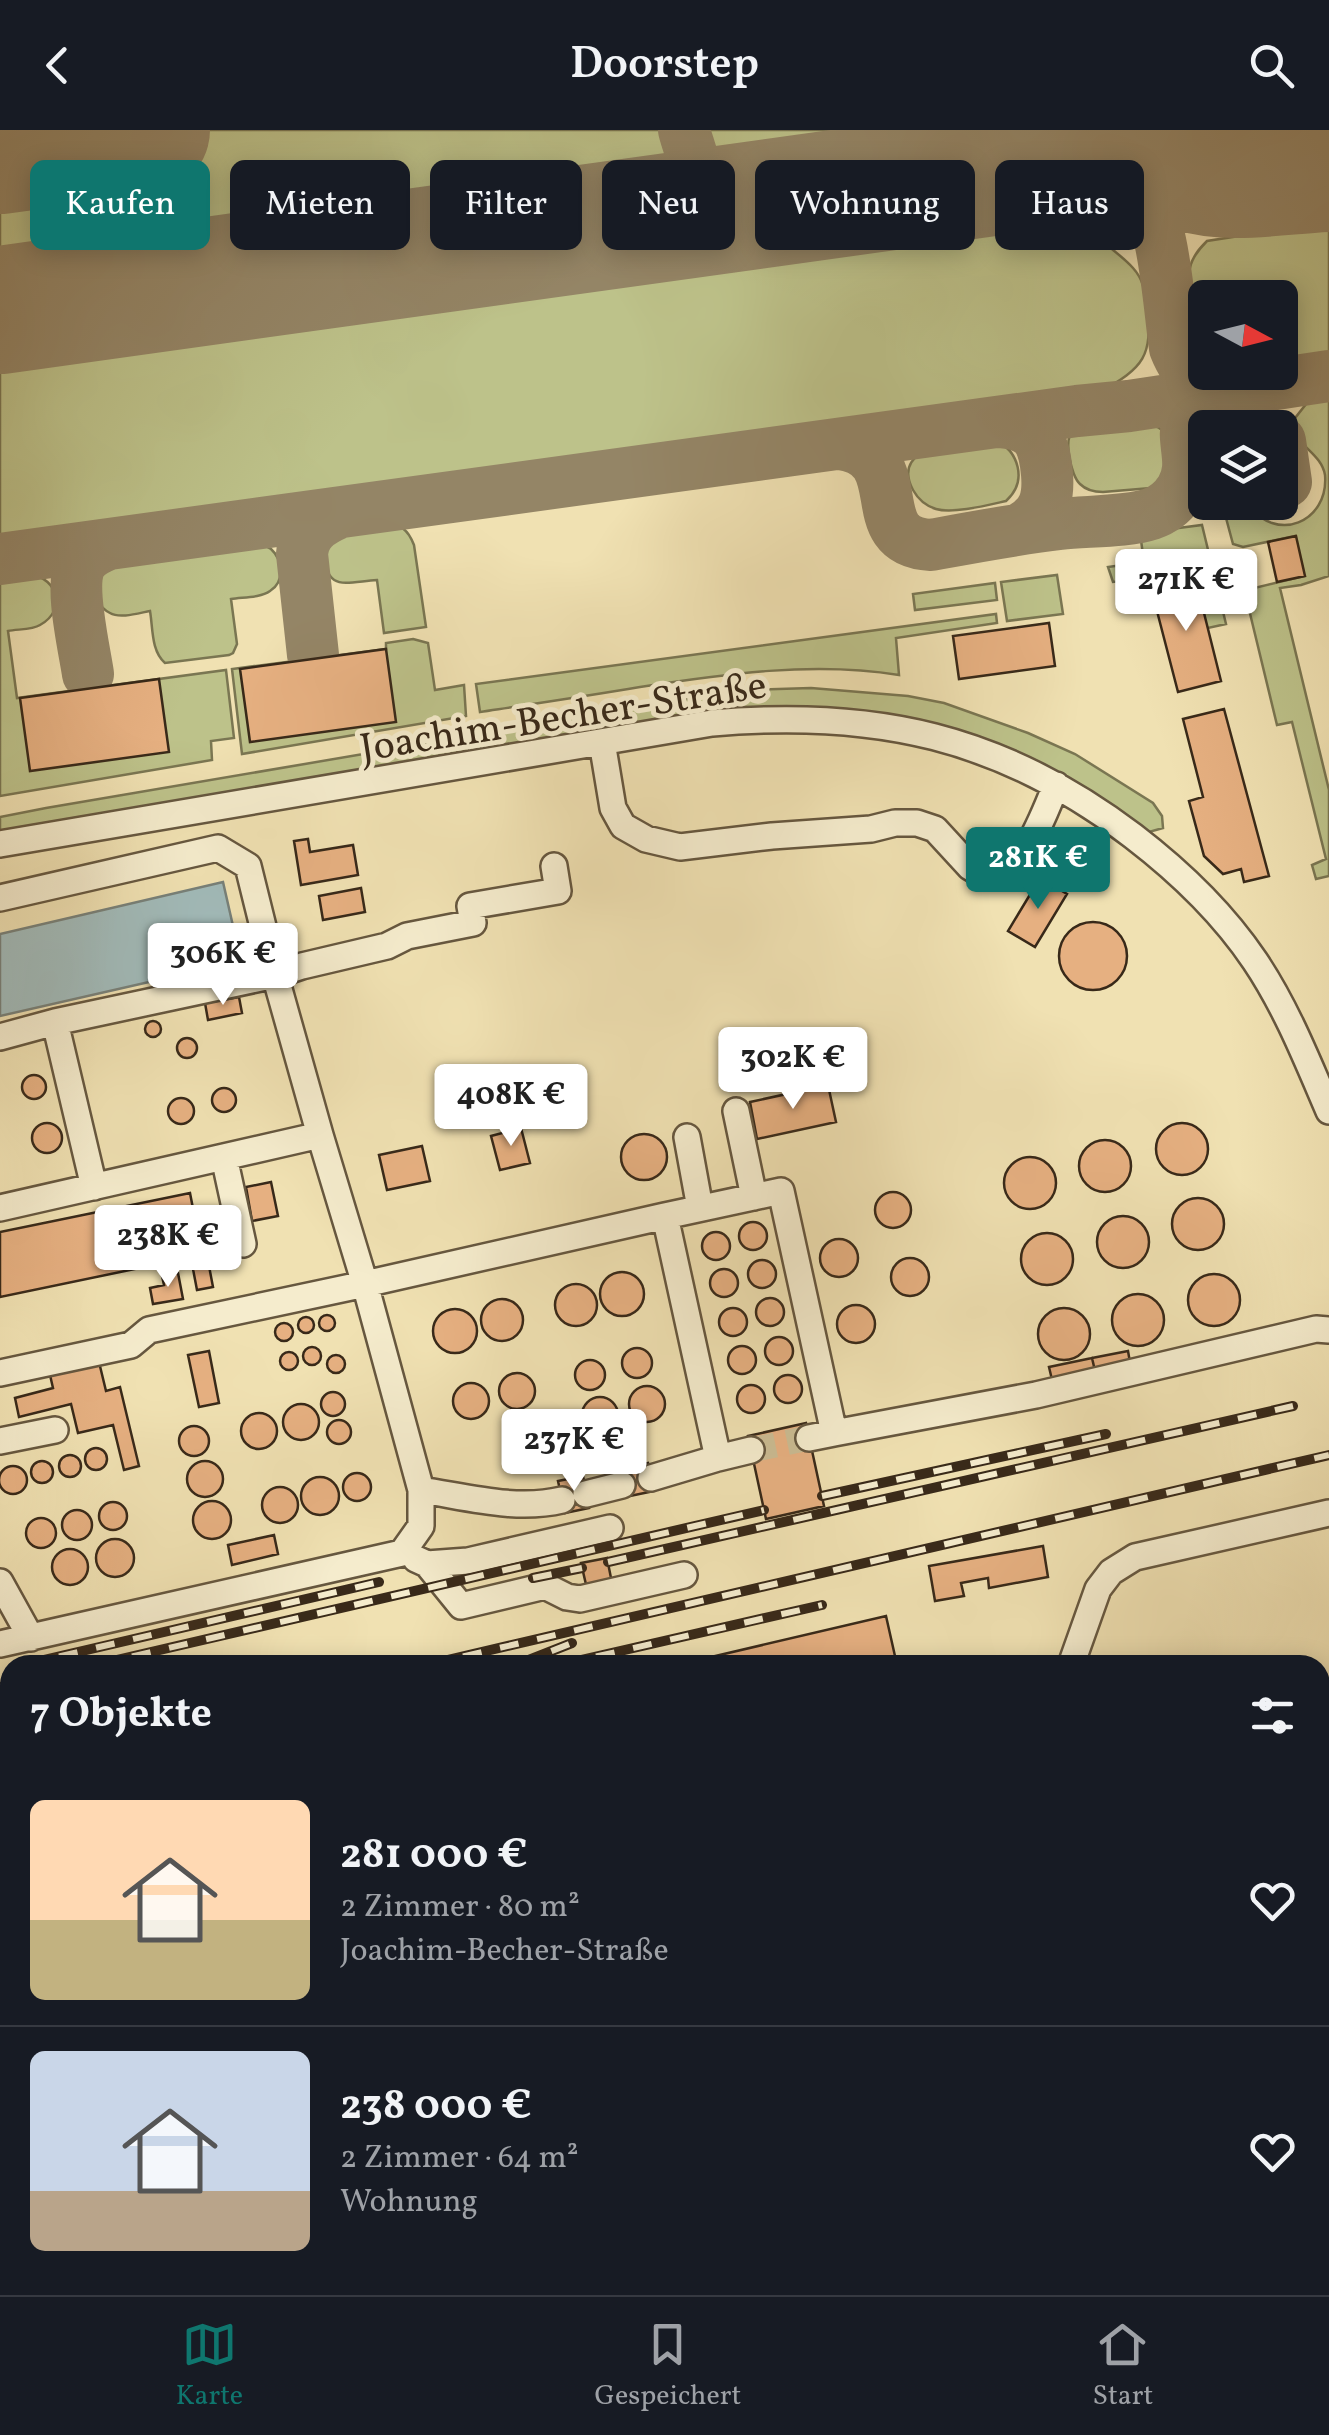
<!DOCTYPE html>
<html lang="de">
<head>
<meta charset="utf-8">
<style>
  body { margin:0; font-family:Vollkorn,serif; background:#20242c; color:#f1f3f6; height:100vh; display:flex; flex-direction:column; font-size:38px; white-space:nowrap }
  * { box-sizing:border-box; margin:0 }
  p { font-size:32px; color:#9ea1a6 }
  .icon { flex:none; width:55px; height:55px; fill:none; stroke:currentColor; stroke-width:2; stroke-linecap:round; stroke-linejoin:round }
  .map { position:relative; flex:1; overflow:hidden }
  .panel { position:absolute; left:0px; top:1525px; width:1330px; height:640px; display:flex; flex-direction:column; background:#171b24; border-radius:30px 30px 0 0; box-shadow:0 5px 25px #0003 }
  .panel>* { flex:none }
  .hud { position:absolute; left:30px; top:30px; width:1270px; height:90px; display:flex; gap:20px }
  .needle { width:65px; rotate:97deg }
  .controls { position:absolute; left:1188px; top:150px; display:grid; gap:20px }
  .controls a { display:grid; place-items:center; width:110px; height:110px; border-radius:15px; background:#171b24; box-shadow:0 5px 25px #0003; font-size:50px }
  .price { position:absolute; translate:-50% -85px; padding:0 22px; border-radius:10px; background:#fff; color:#222; font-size:32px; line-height:65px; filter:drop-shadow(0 2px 5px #0008) }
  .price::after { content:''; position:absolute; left:50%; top:60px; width:30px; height:22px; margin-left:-15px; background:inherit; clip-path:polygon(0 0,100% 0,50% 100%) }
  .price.current { background:#0f766e; color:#fff }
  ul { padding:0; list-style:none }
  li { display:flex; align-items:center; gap:30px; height:250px; padding:0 30px }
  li+li { border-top:2px solid #363941 }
  li span { display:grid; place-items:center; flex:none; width:280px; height:200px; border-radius:15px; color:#555 }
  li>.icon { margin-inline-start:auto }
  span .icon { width:120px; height:120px; fill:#fffc; stroke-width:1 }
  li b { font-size:42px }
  h2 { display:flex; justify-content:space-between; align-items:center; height:120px; padding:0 30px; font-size:42px }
  .tag { padding:0 35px; border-radius:15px; background:#171b24; box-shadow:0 5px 25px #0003; font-size:35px; line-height:90px }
  .tag.current { background:#0f766e; color:#fff }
  header { display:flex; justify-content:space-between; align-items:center; height:130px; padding:0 30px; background:#171b24; font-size:45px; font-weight:600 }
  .tabs { display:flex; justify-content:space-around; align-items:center; height:140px; border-top:2px solid #363941; background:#171b24; font-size:28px; color:#9ea1a6 }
  .tabs a { display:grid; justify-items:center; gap:5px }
  .tabs .current { color:#0f766e }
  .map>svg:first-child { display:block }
  .green { fill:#bdc28a; stroke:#7a7652; stroke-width:2.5 }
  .water { fill:#a1bab9; stroke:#778079; stroke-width:2.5 }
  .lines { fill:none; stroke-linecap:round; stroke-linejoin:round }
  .taxiway { stroke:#948566; stroke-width:52 }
  .runway { stroke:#948566; stroke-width:128 }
  .building { fill:#e6b081; stroke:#382919; stroke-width:2.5 }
  .minor-tunnel { stroke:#cbbc93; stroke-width:25; stroke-dasharray:25 12; stroke-linecap:butt }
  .minor-casing { stroke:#66573f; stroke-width:30 }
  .minor { stroke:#f5eccd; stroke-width:25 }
  .rail-casing { stroke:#382919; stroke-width:10 }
  .rail { stroke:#f5eccd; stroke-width:6; stroke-dasharray:19; stroke-linecap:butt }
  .labels { text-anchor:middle; stroke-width:10; stroke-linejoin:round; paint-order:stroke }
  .street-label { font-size:40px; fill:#382919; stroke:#f5eccd }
</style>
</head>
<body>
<header><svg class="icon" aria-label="back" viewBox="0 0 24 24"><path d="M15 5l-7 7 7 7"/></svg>Doorstep<svg class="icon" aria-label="search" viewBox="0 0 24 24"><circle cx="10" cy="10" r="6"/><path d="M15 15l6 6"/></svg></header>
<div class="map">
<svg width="1329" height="2165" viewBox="0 0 1329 2165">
  <rect width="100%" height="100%" fill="#f0e1b2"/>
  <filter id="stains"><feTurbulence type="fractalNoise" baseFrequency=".002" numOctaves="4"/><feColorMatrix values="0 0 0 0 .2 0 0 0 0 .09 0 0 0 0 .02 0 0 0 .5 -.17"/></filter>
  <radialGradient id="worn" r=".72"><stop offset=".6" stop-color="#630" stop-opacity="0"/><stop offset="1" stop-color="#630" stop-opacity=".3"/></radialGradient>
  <!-- green -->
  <path class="green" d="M0,0H673C678,17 686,31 669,43L0,135Z
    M697,0H977L719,35C700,33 701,16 697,0Z
    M1329,39V59H1244L1243,51Z
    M1061,76L1065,85C1086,101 1116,119 1133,138C1143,149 1145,161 1147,175C1153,227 1144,237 1100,262L0,414V222Z
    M1329,92V230L1280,237V168H1205V216C1190,200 1184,159 1190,138C1192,127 1199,119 1207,111Z
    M1329,262V446L1301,455L1280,458L1329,660V746L1316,749L1312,735L1326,729L1292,592L1277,595L1246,467L1250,459L1304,446L1295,406L1243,417L1233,414L1222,373H1247C1276,415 1329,392 1325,345C1321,322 1294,316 1292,292L1314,264Z
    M1228,275L1234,276L1263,297H1208C1211,287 1217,278 1228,275Z
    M1138,293C1146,294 1156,294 1162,300C1165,304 1165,311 1166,316C1170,335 1168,347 1151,358L1103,362C1095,362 1086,360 1080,354C1071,346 1063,309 1073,301C1083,293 1124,294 1138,293Z
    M994,309C1019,321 1028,351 1006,371C988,375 953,384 936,379C926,376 918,369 913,360C888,313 967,310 994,309Z
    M385,392C401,395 408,399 414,415L426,497L384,503L377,450C340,453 328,462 321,418C336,396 361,396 385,392Z
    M1202,395L1226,494L1208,498L1151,458L1148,448L1113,452L1108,437L1144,432L1140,403Z
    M248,412C257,413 264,414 271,419C283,430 285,452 270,461C260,468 243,467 231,469L237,514L233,523L229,525L165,533C151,521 153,498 150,481C139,483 120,489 110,483C87,471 94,441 114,431Z
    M21,443C57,443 69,479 40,495C32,500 17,499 8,501L17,568L226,540L234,608L211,611L212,630L0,666V446Z
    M1057,445L1063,484L1007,491L1001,452Z
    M995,453L997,470L915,480L913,464Z
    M996,484L997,493L896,508L899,545C813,531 725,544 640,557C587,566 533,574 480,582L476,554Z
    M413,509L428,513L435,560L464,555L466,586L242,624L232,539L386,519V513Z
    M811,558L908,566L944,573L1028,603L1075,624L1153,673L1162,686L1163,698L1149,702L1100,670L827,579L0,704V687L46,678L681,570L745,560Z"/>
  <!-- water -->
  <path class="water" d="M223,752L241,831L0,886V804Z"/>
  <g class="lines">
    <!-- taxiway -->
    <path class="taxiway" d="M1068,33C1088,34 1110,36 1128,46C1146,57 1162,68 1183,75C1228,89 1283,78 1329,76
      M1137,52C1165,89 1168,170 1175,218C1186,246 1199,253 1227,261
      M699,58L707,72L713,75L803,68
      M1157,93C1159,38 1186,22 1236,8
      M603,96L690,79C708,59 690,24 684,0
      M1000,292C1036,295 1044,310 1047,344C1049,369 1044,385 1022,398
      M1280,311L1286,352
      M840,314C917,325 857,411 931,415C974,407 1016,399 1060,394C1087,391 1127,392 1151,384C1163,380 1174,371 1181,360C1203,323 1163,297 1210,264
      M0,429L1077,281L1129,276L1329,246
      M313,525L302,424C304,401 318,392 338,383
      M88,544C84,517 69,455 81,433C87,423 96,419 106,415"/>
    <!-- runway -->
    <path class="runway" d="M0,20L146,0
      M0,180L1295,0"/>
  </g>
  <!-- building -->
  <path class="building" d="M1296,406L1305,446L1277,452L1268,412Z
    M1195,447L1221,551L1178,562L1151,458Z
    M1049,493L1055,536L959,549L953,506Z
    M386,519L396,592L250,612L240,539Z
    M159,549L169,622L30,641L20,568Z
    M1224,579L1269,746L1244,752L1241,739L1223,744L1204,726L1189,671L1203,667L1183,589Z
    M308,709L310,722L353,715L358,745L301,755L294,711Z
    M1040,748L1067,764L1035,817L1008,801Z
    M361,758L365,782L323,790L319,766Z
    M1059 826a34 34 0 1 1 68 0a34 34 0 1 1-68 0Z
    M239,867L242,883L208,890L205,873Z
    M145 899a8 8 0 1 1 16 0a8 8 0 1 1-16 0Z
    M177 918a10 10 0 1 1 20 0a10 10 0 1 1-20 0Z
    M22 957a12 12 0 1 1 24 0a12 12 0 1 1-24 0Z
    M828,955L836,992L757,1009L750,972Z
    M212 970a12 12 0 1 1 24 0a12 12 0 1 1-24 0Z
    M168 981a13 13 0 1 1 26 0a13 13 0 1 1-26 0Z
    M1156 1019a26 26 0 1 1 52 0a26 26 0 1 1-52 0Z
    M32 1008a15 15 0 1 1 30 0a15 15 0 1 1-30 0Z
    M521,998L530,1033L500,1040L491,1006Z
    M621 1027a23 23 0 1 1 46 0a23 23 0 1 1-46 0Z
    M1079 1036a26 26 0 1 1 52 0a26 26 0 1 1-52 0Z
    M422,1016L430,1051L387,1060L379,1025Z
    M1004 1053a26 26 0 1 1 52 0a26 26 0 1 1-52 0Z
    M271,1052L278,1086L252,1091L246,1057Z
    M875 1080a18 18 0 1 1 36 0a18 18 0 1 1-36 0Z
    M190,1063L202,1125L0,1167V1102Z
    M1172 1094a26 26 0 1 1 52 0a26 26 0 1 1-52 0Z
    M1097 1112a26 26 0 1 1 52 0a26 26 0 1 1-52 0Z
    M739 1106a14 14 0 1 1 28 0a14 14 0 1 1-28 0Z
    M702 1116a14 14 0 1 1 28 0a14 14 0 1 1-28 0Z
    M1021 1129a26 26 0 1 1 52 0a26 26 0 1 1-52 0Z
    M820 1128a19 19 0 1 1 38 0a19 19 0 1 1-38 0Z
    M891 1147a19 19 0 1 1 38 0a19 19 0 1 1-38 0Z
    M748 1144a14 14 0 1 1 28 0a14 14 0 1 1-28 0Z
    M209,1136L213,1157L197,1160L193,1139Z
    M710 1153a14 14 0 1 1 28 0a14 14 0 1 1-28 0Z
    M600 1164a22 22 0 1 1 44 0a22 22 0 1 1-44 0Z
    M178,1143L183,1169L153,1174L150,1158L164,1155L162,1146Z
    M1188 1170a26 26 0 1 1 52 0a26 26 0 1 1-52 0Z
    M555 1175a21 21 0 1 1 42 0a21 21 0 1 1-42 0Z
    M1112 1190a26 26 0 1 1 52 0a26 26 0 1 1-52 0Z
    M756 1182a14 14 0 1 1 28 0a14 14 0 1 1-28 0Z
    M481 1190a21 21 0 1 1 42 0a21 21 0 1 1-42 0Z
    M837 1194a19 19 0 1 1 38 0a19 19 0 1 1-38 0Z
    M719 1192a14 14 0 1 1 28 0a14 14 0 1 1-28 0Z
    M1038 1204a26 26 0 1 1 52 0a26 26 0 1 1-52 0Z
    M433 1201a22 22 0 1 1 44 0a22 22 0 1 1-44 0Z
    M319 1193a8 8 0 1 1 16 0a8 8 0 1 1-16 0Z
    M298 1195a8 8 0 1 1 16 0a8 8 0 1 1-16 0Z
    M275 1202a9 9 0 1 1 18 0a9 9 0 1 1-18 0Z
    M765 1221a14 14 0 1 1 28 0a14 14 0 1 1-28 0Z
    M728 1230a14 14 0 1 1 28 0a14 14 0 1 1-28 0Z
    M303 1226a9 9 0 1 1 18 0a9 9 0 1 1-18 0Z
    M622 1233a15 15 0 1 1 30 0a15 15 0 1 1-30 0Z
    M209,1221L219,1273L199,1277L188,1225Z
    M1128,1221L1131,1238L1096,1245L1092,1228Z
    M280 1231a9 9 0 1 1 18 0a9 9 0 1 1-18 0Z
    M327 1234a9 9 0 1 1 18 0a9 9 0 1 1-18 0Z
    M1092,1228L1096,1245L1053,1254L1049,1237Z
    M575 1245a15 15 0 1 1 30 0a15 15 0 1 1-30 0Z
    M99,1232L106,1261L120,1257L139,1336L124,1340L113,1295L78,1303L71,1274L19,1287L15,1268L53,1258L50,1245Z
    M499 1261a18 18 0 1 1 36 0a18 18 0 1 1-36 0Z
    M774 1259a14 14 0 1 1 28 0a14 14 0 1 1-28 0Z
    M453 1271a18 18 0 1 1 36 0a18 18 0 1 1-36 0Z
    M737 1269a14 14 0 1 1 28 0a14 14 0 1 1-28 0Z
    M629 1274a18 18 0 1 1 36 0a18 18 0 1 1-36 0Z
    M321 1274a12 12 0 1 1 24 0a12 12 0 1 1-24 0Z
    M582 1285a18 18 0 1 1 36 0a18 18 0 1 1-36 0Z
    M283 1292a18 18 0 1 1 36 0a18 18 0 1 1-36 0Z
    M241 1301a18 18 0 1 1 36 0a18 18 0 1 1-36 0Z
    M510 1302a18 18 0 1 1 36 0a18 18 0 1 1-36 0Z
    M327 1302a12 12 0 1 1 24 0a12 12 0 1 1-24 0Z
    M806,1293L824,1376L766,1389L748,1306Z
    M179 1311a15 15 0 1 1 30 0a15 15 0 1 1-30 0Z
    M85 1329a11 11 0 1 1 22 0a11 11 0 1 1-22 0Z
    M618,1320L622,1337L601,1341L597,1325Z
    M59 1336a11 11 0 1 1 22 0a11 11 0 1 1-22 0Z
    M31 1342a11 11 0 1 1 22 0a11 11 0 1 1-22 0Z
    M187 1349a18 18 0 1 1 36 0a18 18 0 1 1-36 0Z
    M648,1333L654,1361L625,1367L619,1339Z
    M-1 1350a14 14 0 1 1 28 0a14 14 0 1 1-28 0Z
    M343 1357a14 14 0 1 1 28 0a14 14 0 1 1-28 0Z
    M583,1346L589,1378L565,1383L558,1351Z
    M301 1366a19 19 0 1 1 38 0a19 19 0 1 1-38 0Z
    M262 1375a18 18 0 1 1 36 0a18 18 0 1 1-36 0Z
    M193 1390a19 19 0 1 1 38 0a19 19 0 1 1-38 0Z
    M99 1386a14 14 0 1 1 28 0a14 14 0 1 1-28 0Z
    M62 1395a15 15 0 1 1 30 0a15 15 0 1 1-30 0Z
    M26 1403a15 15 0 1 1 30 0a15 15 0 1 1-30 0Z
    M274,1405L278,1424L232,1435L228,1415Z
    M96 1428a19 19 0 1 1 38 0a19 19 0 1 1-38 0Z
    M1043,1416L1048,1447L989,1458L988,1448L961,1453L964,1466L935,1471L929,1436Z
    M52 1437a18 18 0 1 1 36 0a18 18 0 1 1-36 0Z
    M607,1428L613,1458L588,1463L581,1433Z
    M886,1486L897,1535H677Z
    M1324,1692L1329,1715V1792L1320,1795V1693Z
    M0,1774L10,1775V1830L8,1831H0Z
    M1329,1857V1889L1320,1891V1859Z
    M1329,2001V2036L1320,2038V2003Z
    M306,2155H364L367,2165H303Z
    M461,2155H550L542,2165H467Z"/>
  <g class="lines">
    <!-- minor-tunnel -->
    <path class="minor-tunnel" d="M751,1320L809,1308"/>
    <!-- minor casing -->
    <g class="minor-casing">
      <path id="minor" d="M602,612L613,678L623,696L646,709L680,717L772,706L871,699L895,693H917L935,699L970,737L987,747C993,746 998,746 1003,744C1025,734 1047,678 1056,655
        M0,714L712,593C875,579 1001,606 1133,706C1180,742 1222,782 1255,831C1286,877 1307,930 1329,981
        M0,768L218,718L248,736L275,845L320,1005L365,1154L421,1360V1396L402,1423L0,1514
        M55,892L275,845L302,836L387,816L407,806L473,793L470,776L558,761L554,736
        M0,907L55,892L94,1057
        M736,981L754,1067
        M687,1007L700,1078
        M224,1027L243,1114
        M0,1078L320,1005
        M665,1086L781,1061L834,1303L809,1308
        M0,1243L131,1215L149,1200L365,1154L665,1086L718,1328L651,1348
        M834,1303L1036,1265L1316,1199L1329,1200
        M0,1311L55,1300
        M718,1328L751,1320
        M421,1360C467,1367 516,1381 562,1370
        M586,1364L622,1355
        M416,1429L427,1434L468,1431L610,1398
        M427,1434L461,1476L545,1456L567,1467L580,1469L684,1445
        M0,1452L31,1508
        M1071,1535L1098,1459L1111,1442L1135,1427L1329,1383
        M1320,1621L1329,1615
        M1320,1819L1329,1817
        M0,1937L10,1935
        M1320,2053L1329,2051
        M1320,2085L1329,2083
        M1320,2134L1329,2133
        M651,2155L653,2165
        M1118,2155L1120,2165
        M964,2165L1006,2155"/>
    </g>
    <!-- minor -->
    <use href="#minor" class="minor"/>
    <!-- rail casing -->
    <g class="rail-casing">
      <path id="rail" d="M822,1366L1106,1304
        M608,1432L1293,1276
        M533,1448L582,1438
        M22,1535L379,1452
        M95,1535L764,1380
        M426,1535L1329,1325
        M516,1535L572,1513
        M559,1535L822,1475
        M0,1557L10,1555
        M0,1614L10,1611
        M0,1632L10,1630
        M0,1676L10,1673
        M0,1704L10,1702
        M0,1727L10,1723
        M0,1749L10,1744"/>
    </g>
    <!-- rail -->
    <use href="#rail" class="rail"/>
  </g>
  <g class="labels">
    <!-- street labels -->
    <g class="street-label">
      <text transform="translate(563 585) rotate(-9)" y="14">Joachim-Becher-Straße</text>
    </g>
  </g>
  <rect width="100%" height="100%" filter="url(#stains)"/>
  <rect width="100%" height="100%" fill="url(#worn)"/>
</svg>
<div class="controls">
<a><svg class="needle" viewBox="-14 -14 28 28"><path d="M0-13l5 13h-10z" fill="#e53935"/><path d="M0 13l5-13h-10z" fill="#9ea1a6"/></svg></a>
<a><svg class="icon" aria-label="layers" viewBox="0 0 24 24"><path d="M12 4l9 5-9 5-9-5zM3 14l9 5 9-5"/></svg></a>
</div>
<b class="price" style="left:1186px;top:504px">271K €</b>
<b class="price current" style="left:1038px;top:782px">281K €</b>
<b class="price" style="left:223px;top:878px">306K €</b>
<b class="price" style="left:793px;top:982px">302K €</b>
<b class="price" style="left:511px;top:1019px">408K €</b>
<b class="price" style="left:168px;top:1160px">238K €</b>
<b class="price" style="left:574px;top:1364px">237K €</b>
<div class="hud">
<a class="tag current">Kaufen</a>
<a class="tag">Mieten</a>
<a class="tag">Filter</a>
<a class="tag">Neu</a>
<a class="tag">Wohnung</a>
<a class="tag">Haus</a>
</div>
<section class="panel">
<h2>7 Objekte<svg class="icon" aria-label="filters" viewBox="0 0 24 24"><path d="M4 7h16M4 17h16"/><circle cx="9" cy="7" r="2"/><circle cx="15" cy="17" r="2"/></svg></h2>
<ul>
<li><span style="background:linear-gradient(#ffd9b3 60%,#c2b280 0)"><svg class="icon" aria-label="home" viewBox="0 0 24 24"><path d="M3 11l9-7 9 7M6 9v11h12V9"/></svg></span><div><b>281 000 €</b><p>2 Zimmer · 80 m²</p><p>Joachim-Becher-Straße</p></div><svg class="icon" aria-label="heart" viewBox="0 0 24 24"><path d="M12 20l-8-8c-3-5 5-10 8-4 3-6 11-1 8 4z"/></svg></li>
<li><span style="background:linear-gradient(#c9d6e8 70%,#b9a48a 0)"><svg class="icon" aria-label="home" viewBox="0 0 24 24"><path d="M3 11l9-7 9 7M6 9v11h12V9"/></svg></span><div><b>238 000 €</b><p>2 Zimmer · 64 m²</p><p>Wohnung</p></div><svg class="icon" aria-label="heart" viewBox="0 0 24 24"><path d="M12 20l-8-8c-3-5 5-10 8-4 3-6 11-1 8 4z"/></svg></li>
</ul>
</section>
</div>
<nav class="tabs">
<a class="current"><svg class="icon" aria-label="map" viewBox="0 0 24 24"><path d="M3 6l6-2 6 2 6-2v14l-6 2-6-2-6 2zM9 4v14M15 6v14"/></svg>Karte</a>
<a><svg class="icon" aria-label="saved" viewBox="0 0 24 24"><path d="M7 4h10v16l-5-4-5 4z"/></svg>Gespeichert</a>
<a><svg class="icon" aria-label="home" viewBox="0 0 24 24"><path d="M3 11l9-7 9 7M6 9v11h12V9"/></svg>Start</a>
</nav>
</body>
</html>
